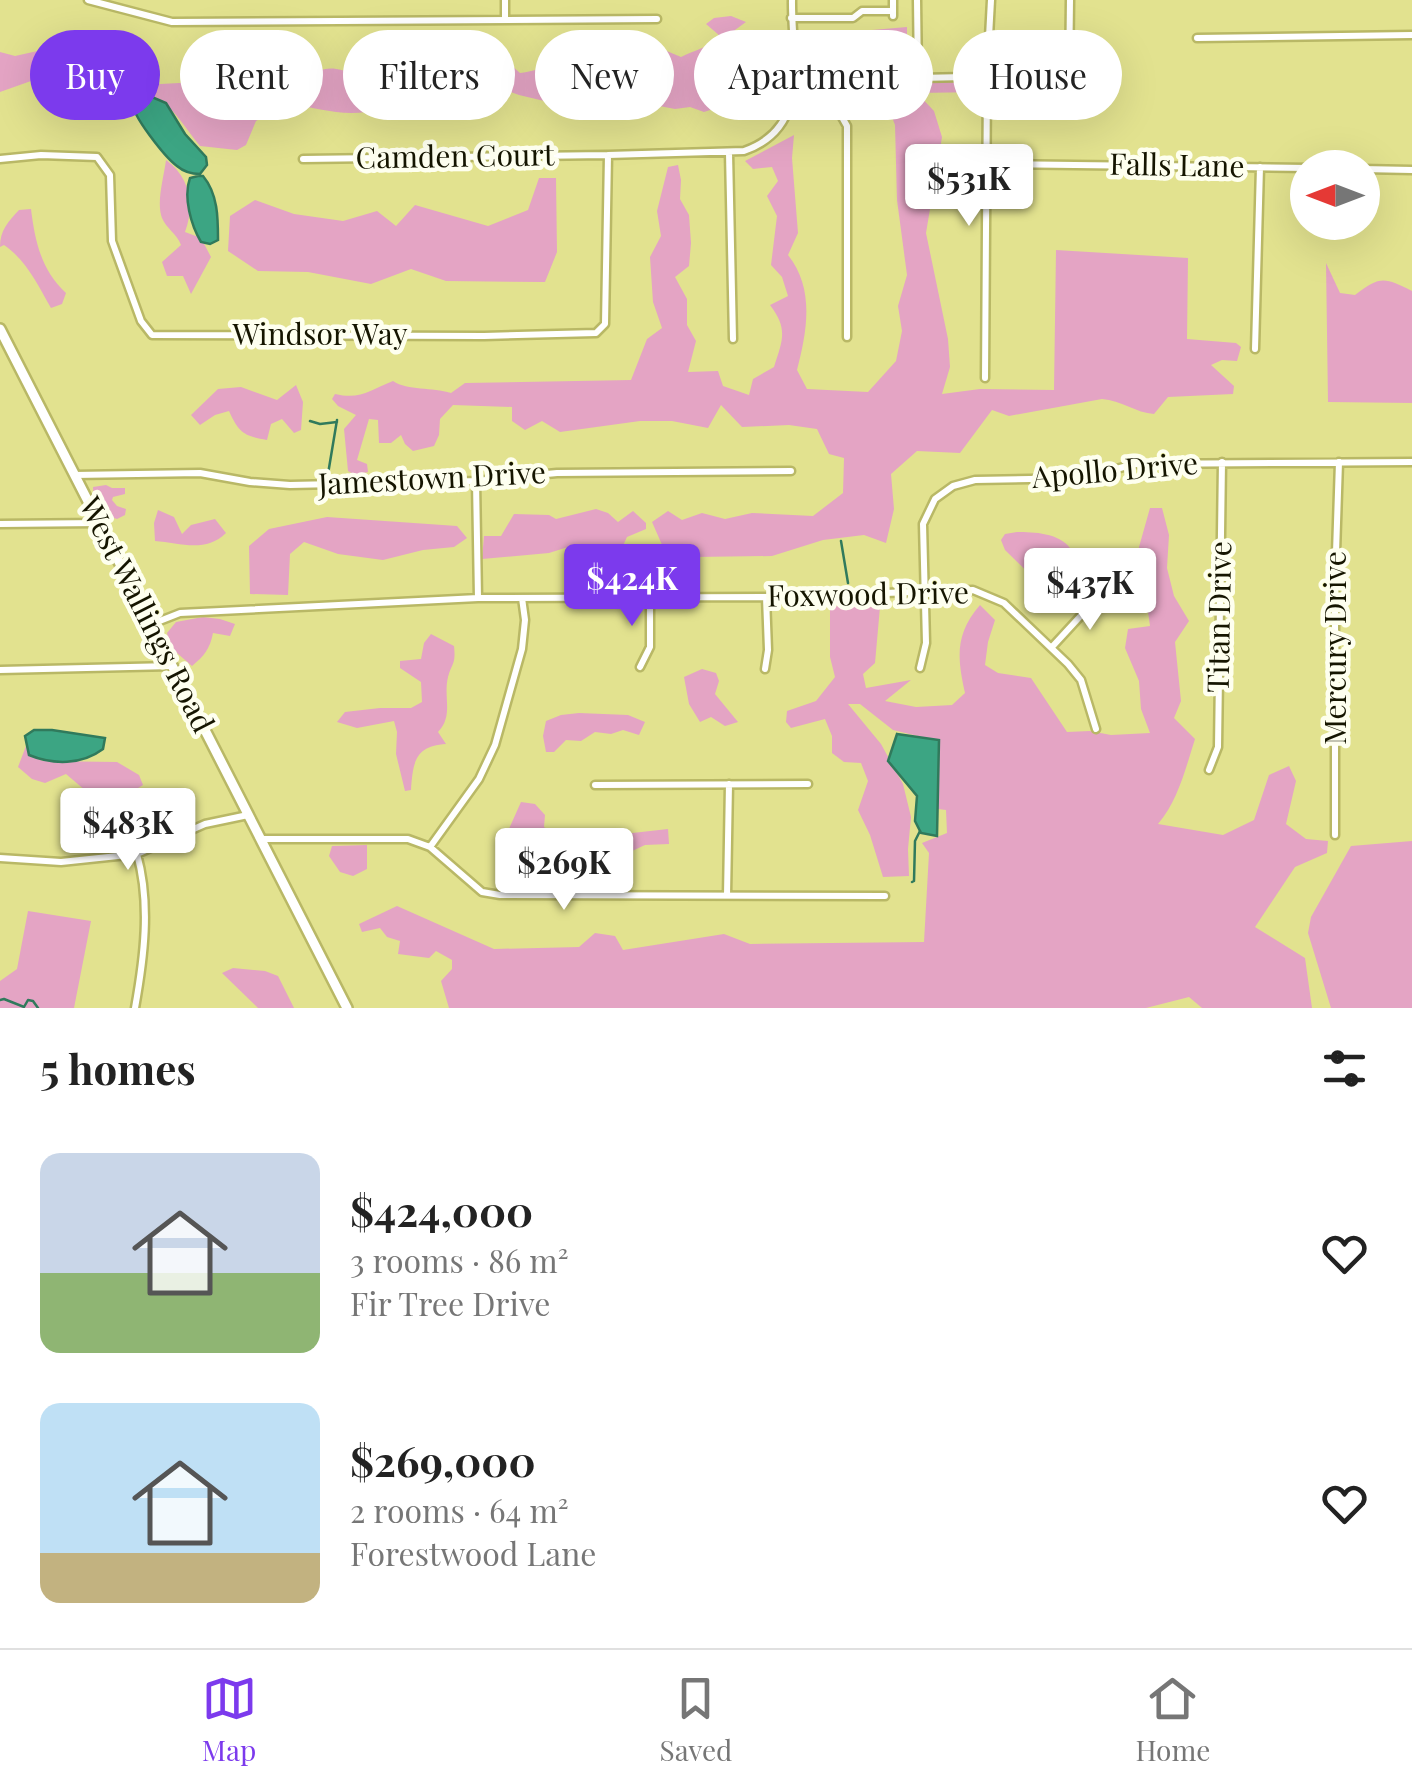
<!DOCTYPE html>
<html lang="en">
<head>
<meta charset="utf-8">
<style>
  body { margin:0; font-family:"Playfair Display",serif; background:#f2f2f2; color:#222; height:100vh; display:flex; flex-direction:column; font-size:38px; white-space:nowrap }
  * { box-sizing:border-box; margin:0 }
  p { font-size:32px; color:#767676 }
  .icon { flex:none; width:55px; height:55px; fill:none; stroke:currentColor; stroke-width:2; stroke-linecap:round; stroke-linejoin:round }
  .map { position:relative; height:1008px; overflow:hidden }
  .sheet { display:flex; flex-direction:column; background:#fff; flex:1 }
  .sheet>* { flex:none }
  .banner { position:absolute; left:30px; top:30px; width:1352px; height:90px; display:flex; gap:20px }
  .needle { width:65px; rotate:270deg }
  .tools { position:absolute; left:1290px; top:150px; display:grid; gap:20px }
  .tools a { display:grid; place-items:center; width:90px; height:90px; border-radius:50%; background:#fff; box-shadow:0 10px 40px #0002; font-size:50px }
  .price { position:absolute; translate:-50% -85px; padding:0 22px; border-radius:10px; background:#fff; color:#222; font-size:32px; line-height:65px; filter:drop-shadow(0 2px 5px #0008) }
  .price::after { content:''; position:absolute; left:50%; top:60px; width:30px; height:22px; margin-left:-15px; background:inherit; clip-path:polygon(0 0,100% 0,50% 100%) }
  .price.selected { background:#7c3aed; color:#fff }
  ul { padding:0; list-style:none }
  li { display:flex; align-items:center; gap:30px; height:250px; padding:0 40px }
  li span { display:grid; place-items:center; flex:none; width:280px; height:200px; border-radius:20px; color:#555 }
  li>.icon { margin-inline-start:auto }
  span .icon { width:120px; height:120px; fill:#fffc; stroke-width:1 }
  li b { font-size:42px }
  h2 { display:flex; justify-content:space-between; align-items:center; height:120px; padding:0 40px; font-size:42px }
  .pill { padding:0 35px; border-radius:45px; background:#fff; box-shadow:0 10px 40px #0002; font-size:35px; line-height:90px }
  .pill.selected { background:#7c3aed; color:#fff }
  .tab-bar { display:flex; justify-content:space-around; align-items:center; height:140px; border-top:2px solid #e0e0e0; background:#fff; font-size:28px; color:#767676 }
  .tab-bar a { display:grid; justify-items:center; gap:5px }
  .tab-bar .selected { color:#7c3aed }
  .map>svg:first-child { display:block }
  .green { fill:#e4a4c4 }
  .water { fill:#3ca583; stroke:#307a5c; stroke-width:2.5 }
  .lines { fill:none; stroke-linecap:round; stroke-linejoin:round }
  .stream { stroke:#307a5c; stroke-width:2.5 }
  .street-casing { stroke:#b9b866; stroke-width:11 }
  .secondary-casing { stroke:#b9b866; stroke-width:14 }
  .street { stroke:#fff; stroke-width:6 }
  .secondary { stroke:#fff; stroke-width:9 }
  .labels { text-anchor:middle; stroke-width:9; stroke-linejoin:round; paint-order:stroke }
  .street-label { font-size:30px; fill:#151500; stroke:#feffef }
</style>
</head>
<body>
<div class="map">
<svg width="1412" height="1008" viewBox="0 0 1412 1008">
  <rect width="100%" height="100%" fill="#e2e28f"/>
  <!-- green -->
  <path class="green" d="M731,16L746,22L735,30L737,49L747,63L748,81L741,100L704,112L690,107L675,109L654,105L588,104L576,100L561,105L519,95L495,86H474L466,71L474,60L511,65L520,73C536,71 551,64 568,65C582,65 594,73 608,73C622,73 635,67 649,67L662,49L681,57C695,50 710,47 720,36L706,24L714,18Z
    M907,27V76L979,80L982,92L917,93L934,111L942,137L926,233L948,339L950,367L942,394L980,389L1054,390L1056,250L1188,258L1187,339L1236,343L1241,347L1237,361L1222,360L1211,365L1234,386L1233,394L1168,397L1154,414C1136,413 1121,400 1102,399L1009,416L992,410L960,453L917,451L891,474L894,509L886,543L864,535L823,540L772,556L694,557L663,547L652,522L668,511L682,520L702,513L725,519L752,513L813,516L843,493L844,458L829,454L817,429L789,425L742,427L721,405L708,428L672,421H640L560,432L542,421L525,430L512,421V407L453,405L440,419L439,435L434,446L413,451L405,444L401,435L391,443H379L378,420L369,419L357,460L367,464L368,472L355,475L348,471L344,429L356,415L338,406L332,399L335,394C361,400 370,390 393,381C408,391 432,387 451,393L465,383L631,380L647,339L662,328L653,302L650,257L661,236L657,211L668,167L678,165L681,180L680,199L689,215L691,243L689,266L675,277L687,299V325L696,341L688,372L718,371L723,386L749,395L753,379L774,367C783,339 788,329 770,305L788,296L782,277L771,265L777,216L767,196L778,181L772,167L753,169L745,161L794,135L792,158L798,233L788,255C815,289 807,331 797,370L807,389L868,392L896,361L902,331L898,306L907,275L897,200L895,125L884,96L868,82L825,34Z
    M42,50L72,52L120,50L148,69L138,80L142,85L198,82L225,65L264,63L263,82L272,89L296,72L302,81C322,66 332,65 356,75L371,64L382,69L400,62L415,79L433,64L451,75L460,91L436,92L431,95L432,116L414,101L399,117L383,108C350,119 321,109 288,103L256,121L246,145L237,150L200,146C173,113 171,96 125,93L121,97L83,84L31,81L0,92V52L15,56Z
    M166,160C190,177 195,205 185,232L201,238L211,257L191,294L183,276H167L162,262L181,245C177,234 166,228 162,218C156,202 164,177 166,160Z
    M539,178H556L557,252L545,282L446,281L411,269L371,284L308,272L258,271L228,251L230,216L255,200L294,214L343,221L377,211L396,226L415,205L488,226L528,210Z
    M31,209C35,241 41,270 66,293L62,304L51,308C38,285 26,260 4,245L0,247C0,230 8,222 19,210Z
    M1326,263L1340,293L1355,295C1380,276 1384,277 1412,291V403L1328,402Z
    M296,385L303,402L301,430L294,433L282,419L271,424L267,440C244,436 239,433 229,411L215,415L200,425L191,415L218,389L241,387L277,400Z
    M106,485L112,488H125V494L113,497L112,500L117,506L126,509L125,515L117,519C105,516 93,500 93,487Z
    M1150,508H1162L1169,535L1167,568L1174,596L1189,621L1175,642L1181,701L1174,718L1195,739C1186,767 1178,801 1158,824L1223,835L1254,820L1269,775L1289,766L1296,781L1286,824L1306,839L1328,841L1327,853L1295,867L1255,927L1305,958L1312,1008H1202L1189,997L1146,1008H449L441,981L452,969V960L436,951L429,958L398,954L400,941L387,937L380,928L362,932L359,924L397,906L494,949L579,947L595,933L615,936L623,950L724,934L750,944L924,942L929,853L922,843L947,833L946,810L938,809V741L893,730L860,704H848L881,744L903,784L911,817L908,849L909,876L883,877L870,835L858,810L868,781L861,763L844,762L832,753V736L825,719L791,728L786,722L787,711L816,701L835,677L830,657V606L880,607L875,663L863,674L866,688L911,680L885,701L916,707L952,705L965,693C957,657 955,634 980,605L995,620L988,642L985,665L998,673L1031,678L1067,732L1090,731L1111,735L1150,733L1141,709L1139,681L1125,648L1128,629L1150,626L1139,547Z
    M596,509L608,513L618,522L633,511L646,523V529L627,537L621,550L603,553L583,546L568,547L549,553L482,559L484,536H501L514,514L549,515L556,519Z
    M158,510L174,517L182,534L191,525L215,519L226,533C206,553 180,543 155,541L154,523Z
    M327,517L457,526L467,538L454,547L423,550L383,560L338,554L304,542L290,554L288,595L250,594L249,546L269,529Z
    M1017,532C1034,532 1059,533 1070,548C1061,562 1062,576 1058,591L1049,590L1042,586L1005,550L1001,540L1005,534Z
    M203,617L220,619L235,624L230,636L213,633C210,649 204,656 192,666L170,647L167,633L176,622Z
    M431,634L454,646C456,665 452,662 448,677C443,698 454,715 438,732L446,744C415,746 413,762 411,790L405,791L396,754L397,732L394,721L357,728L337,722L345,712L380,708H411L422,702L421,682L400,668V661L421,659L424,643Z
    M702,669L716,673L719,681L715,694L738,722L725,726L711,717L700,722L689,704L684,677Z
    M579,713L628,715L645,722L639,735L623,730L611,734L595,732L581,741L566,740L554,752H546L543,736L546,721L561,715Z
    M26,746L29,755L43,761L117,762L139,775L143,785L130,793L86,791L66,774L45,783L32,779L18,767Z
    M521,802L535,804L545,815L544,827L557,836L570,840L668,829L669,844L645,845L630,852L572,855L555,850L536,856L514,855L504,840Z
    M1412,841V1008H1331L1308,933L1311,917L1351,846Z
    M367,845V869L353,876L340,872L329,856L332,846Z
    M28,911L91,921L74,1008H0V981L17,969Z
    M233,968L265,971L278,976L294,1008H258L222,973Z"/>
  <!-- water -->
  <path class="water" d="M136,94H145L166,103L185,134L206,157L207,165L200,174C192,174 184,172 177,166C166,158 130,114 132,100C133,98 135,96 136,94Z
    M198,176H203C218,194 218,218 218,240L210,244L201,242C191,225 183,197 190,178Z
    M34,730H52L105,738L103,749C82,765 53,765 29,755L25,736Z
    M897,734L939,740L937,836L921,833L915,821L917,796L888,761Z"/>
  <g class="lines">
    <!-- stream -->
    <path class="stream" d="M121,76L134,87L136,97
      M310,421L320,424L337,422
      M328,474L337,420
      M841,541L848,583
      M912,882L914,881L915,841L920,831
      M0,1000L4,999L24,1007L28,1000L33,1001L38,1008"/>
    <!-- street casing -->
    <g class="street-casing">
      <path id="street" d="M88,0L172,22L657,19
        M505,0V19
        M893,0V16
        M917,0L918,78L966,77L988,68
        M791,18H853L862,11H893
        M1197,38L1412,35
        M987,74L991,0
        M1069,81L1070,0
        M795,82C825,91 832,98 847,126V337
        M729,153L733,339
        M0,159L41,155L97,157L110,175L112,241L141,321L152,335L484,336L596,333L605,324L608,155
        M303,159L608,155L744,151C813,127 791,56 792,0
        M987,164L1308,168
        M1362,169L1412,170
        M1255,349L1260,167
        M985,378L987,79
        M74,475L200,473L250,482L290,485L476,481L557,473L791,471
        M476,481L478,598
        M0,524L99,523
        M152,624L180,613L478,598L766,597L973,590L1004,603L1068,664L1081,680L1096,729
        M1052,647L1087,609L1093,597
        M640,667L650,647V598
        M920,668L926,643L923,524L935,499L953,486L975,480L1085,478L1134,464L1412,462
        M765,669L768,650L766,597
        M0,670L173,666
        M1209,770L1218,747L1222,462
        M595,785L808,784
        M1335,835V583L1339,462
        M262,839H408L430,847L482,892L500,895L885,896
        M430,847L479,779L495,745L522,649L525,620L522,598
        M0,858L61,862L137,854L205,824L248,815
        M727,895L729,784
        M135,1008C144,958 151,904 137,854"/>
    </g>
    <!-- secondary casing -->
    <g class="secondary-casing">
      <path id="secondary" d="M0,329L347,1008"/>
    </g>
    <!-- street -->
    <use href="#street" class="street"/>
    <!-- secondary -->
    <use href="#secondary" class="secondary"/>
  </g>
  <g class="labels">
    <!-- street labels -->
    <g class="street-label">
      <text transform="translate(455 157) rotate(-1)" y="10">Camden Court</text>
      <text transform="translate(1177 166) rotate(1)" y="10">Falls Lane</text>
      <text x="320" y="345">Windsor Way</text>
      <text transform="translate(1115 471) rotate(-5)" y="10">Apollo Drive</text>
      <text transform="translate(432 479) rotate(-3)" y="10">Jamestown Drive</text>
      <text transform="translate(868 595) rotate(-1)" y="10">Foxwood Drive</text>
      <text transform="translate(146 615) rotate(63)" y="10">West Wallings Road</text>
      <text transform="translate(1220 617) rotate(-89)" y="10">Titan Drive</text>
      <text transform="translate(1336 648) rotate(-90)" y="10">Mercury Drive</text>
    </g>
  </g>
</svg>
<div class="tools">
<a><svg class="needle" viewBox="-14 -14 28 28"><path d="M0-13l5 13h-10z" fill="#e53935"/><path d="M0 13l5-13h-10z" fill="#767676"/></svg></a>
</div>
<b class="price" style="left:969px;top:229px">$531K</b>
<b class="price selected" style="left:632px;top:629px">$424K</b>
<b class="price" style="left:1090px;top:633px">$437K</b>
<b class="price" style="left:128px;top:873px">$483K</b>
<b class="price" style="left:564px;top:913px">$269K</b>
<div class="banner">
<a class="pill selected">Buy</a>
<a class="pill">Rent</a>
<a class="pill">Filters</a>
<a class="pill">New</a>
<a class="pill">Apartment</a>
<a class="pill">House</a>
</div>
</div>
<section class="sheet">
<h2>5 homes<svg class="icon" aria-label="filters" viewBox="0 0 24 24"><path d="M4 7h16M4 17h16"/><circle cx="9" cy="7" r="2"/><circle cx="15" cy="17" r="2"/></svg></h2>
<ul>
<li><span style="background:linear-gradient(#c9d6e8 60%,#8fb573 0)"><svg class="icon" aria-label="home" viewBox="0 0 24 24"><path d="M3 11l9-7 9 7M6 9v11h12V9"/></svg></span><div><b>$424,000</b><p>3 rooms · 86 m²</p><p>Fir Tree Drive</p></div><svg class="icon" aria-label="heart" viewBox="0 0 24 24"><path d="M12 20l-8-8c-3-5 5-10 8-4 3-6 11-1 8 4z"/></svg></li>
<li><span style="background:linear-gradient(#bfe0f5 75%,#c2b280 0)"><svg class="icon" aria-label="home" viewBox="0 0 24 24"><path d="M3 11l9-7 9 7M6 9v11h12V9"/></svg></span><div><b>$269,000</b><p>2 rooms · 64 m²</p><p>Forestwood Lane</p></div><svg class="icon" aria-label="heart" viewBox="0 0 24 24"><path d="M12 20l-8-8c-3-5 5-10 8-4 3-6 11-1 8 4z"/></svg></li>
</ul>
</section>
<nav class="tab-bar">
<a class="selected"><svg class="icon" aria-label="map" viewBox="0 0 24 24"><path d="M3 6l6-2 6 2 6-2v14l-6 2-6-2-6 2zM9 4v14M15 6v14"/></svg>Map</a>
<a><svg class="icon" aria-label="saved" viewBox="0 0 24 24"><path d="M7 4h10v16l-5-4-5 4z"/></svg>Saved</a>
<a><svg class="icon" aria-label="home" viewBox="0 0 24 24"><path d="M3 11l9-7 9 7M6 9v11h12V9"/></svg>Home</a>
</nav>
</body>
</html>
